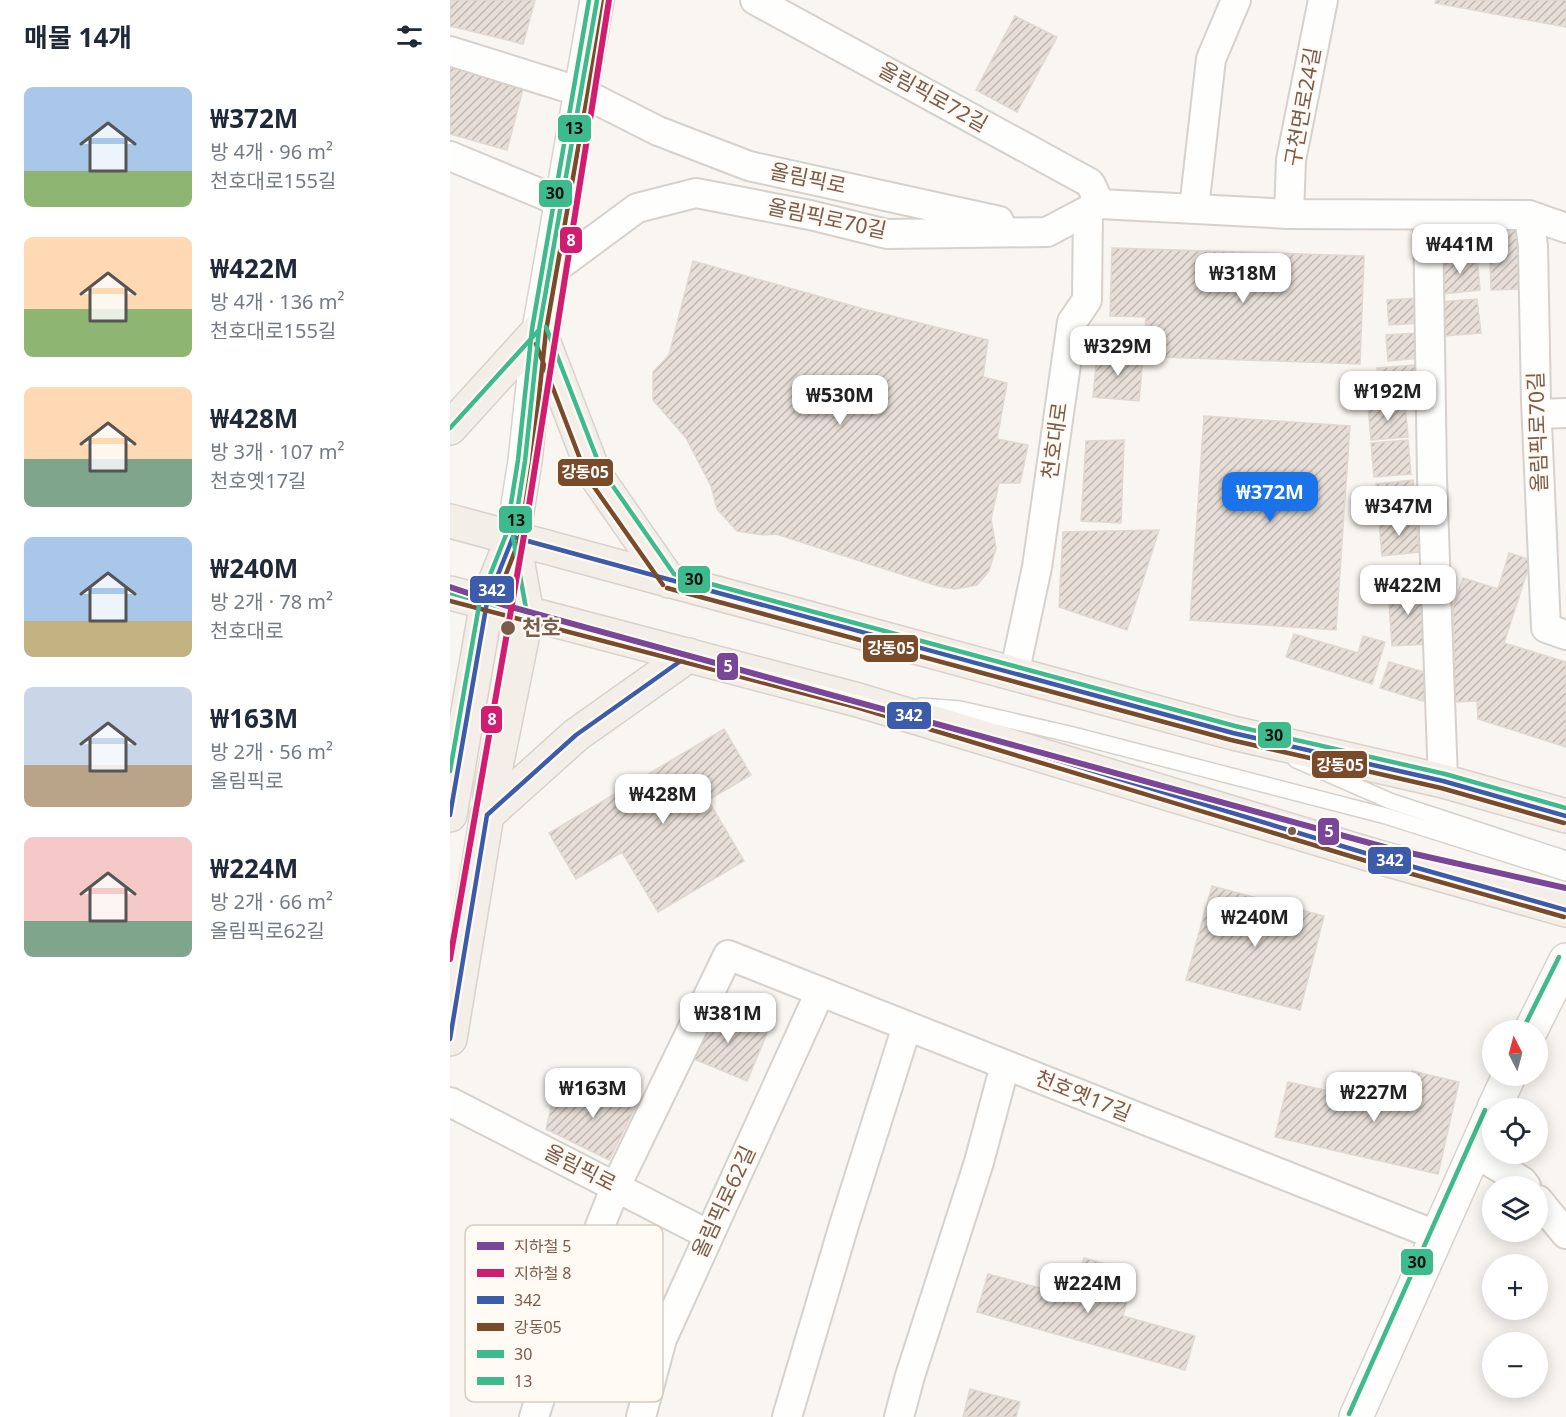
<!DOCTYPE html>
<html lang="ko">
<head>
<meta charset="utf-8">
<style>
  body { margin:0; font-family:"Noto Sans","Noto Sans KR",sans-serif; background:#f2f2f3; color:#1f2937; height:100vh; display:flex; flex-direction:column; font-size:22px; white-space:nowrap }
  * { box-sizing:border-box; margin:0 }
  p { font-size:20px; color:#747a83 }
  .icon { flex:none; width:33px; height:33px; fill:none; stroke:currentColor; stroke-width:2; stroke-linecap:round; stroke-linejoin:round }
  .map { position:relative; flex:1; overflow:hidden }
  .panel { display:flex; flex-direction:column; background:#fff; width:450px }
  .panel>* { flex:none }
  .needle { width:39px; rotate:354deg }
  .tools { position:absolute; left:1032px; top:1020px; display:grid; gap:12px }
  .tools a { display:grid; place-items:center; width:66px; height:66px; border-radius:50%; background:#fff; box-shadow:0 3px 15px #0003; font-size:30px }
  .price { position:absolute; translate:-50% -51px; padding:0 14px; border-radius:12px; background:#fff; color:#222; font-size:20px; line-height:39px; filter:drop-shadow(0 2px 3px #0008) }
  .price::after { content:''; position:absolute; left:50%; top:36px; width:18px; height:14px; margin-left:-9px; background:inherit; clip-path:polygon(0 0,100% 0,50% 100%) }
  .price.active { background:#1a73e8; color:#fff }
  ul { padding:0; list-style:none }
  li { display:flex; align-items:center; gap:18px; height:150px; padding:0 24px }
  li span { display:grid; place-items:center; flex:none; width:168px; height:120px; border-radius:9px; color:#555 }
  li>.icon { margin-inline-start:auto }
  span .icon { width:72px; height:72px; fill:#fffc; stroke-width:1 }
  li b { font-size:26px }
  h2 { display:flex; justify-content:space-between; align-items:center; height:72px; padding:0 24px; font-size:26px }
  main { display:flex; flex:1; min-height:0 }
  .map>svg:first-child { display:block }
  .building { fill:url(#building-hatch); stroke:#e2d8d2; stroke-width:1.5 }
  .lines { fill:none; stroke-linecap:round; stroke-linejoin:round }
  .lane-casing { stroke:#d7d1cb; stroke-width:18 }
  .street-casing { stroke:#d7d1cb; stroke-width:32 }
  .secondary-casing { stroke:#d9d2cb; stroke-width:36 }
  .primary-casing { stroke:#dad1cc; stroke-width:36 }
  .lane { stroke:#fefefd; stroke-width:15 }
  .street { stroke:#fefefd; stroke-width:28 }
  .secondary { stroke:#fefefd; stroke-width:33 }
  .primary { stroke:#f3eee8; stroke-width:33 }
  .bus-1-casing { stroke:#fffaf3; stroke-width:9 }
  .bus-2-casing { stroke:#fffaf3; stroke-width:9 }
  .bus-3-casing { stroke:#fffaf3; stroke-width:9 }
  .bus-4-casing { stroke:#fffaf3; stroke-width:9 }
  .bus-1 { stroke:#3d5bab; stroke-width:4.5 }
  .bus-2 { stroke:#7a4b2a; stroke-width:4.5 }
  .bus-3 { stroke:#3ebb8e; stroke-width:4.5 }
  .bus-4 { stroke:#3ebb8e; stroke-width:4.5 }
  .metro-1-casing { stroke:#fffaf3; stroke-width:10 }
  .metro-2-casing { stroke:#fffaf3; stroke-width:10 }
  .metro-1 { stroke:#794698; stroke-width:6 }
  .metro-2 { stroke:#d11d70; stroke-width:6 }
  .stop-dot { fill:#7a5c4d; stroke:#fffaf3; stroke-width:2 }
  .labels { text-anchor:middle; stroke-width:4.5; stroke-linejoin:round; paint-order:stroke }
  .street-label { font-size:21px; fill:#7a5c4d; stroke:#fffaf3 }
  .stop-label { font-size:21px; font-weight:bold; fill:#7a5c4d; stroke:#fffaf3; text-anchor:start }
  .key { fill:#fffaf3; stroke:#d7cbc1; stroke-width:1.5 }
  .key-label { font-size:16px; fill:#7a5c4d }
  .line-badge { stroke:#fffaf3; stroke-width:2 }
  .badge-label { font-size:16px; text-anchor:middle; font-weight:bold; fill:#fff }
  .pale-badge-label { font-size:16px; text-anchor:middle; font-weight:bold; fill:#111 }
</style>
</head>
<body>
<main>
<section class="panel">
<h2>매물 14개<svg class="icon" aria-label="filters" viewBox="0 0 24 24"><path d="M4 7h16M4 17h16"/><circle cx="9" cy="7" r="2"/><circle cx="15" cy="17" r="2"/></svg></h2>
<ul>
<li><span style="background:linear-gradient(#a9c7e8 70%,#8fb573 0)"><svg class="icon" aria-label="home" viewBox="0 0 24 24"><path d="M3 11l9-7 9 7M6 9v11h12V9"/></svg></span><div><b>₩372M</b><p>방 4개 · 96 m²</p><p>천호대로155길</p></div></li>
<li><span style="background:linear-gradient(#ffd9b3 60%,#8fb573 0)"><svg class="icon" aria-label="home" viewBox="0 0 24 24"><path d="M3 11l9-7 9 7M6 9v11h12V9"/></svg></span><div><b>₩422M</b><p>방 4개 · 136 m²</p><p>천호대로155길</p></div></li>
<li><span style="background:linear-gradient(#ffd9b3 60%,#7fa58c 0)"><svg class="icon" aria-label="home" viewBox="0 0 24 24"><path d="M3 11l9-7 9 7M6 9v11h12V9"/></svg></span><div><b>₩428M</b><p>방 3개 · 107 m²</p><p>천호옛17길</p></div></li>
<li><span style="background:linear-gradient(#a9c7e8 70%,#c2b280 0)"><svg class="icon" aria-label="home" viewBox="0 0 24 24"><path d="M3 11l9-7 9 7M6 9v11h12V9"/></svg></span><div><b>₩240M</b><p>방 2개 · 78 m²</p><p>천호대로</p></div></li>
<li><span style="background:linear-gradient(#c9d6e8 65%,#b9a48a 0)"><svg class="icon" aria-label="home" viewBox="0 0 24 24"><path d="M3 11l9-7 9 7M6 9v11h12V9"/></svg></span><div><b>₩163M</b><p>방 2개 · 56 m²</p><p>올림픽로</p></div></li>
<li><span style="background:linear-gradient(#f6c9c9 70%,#7fa58c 0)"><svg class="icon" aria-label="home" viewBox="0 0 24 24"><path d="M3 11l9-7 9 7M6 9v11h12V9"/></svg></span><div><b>₩224M</b><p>방 2개 · 66 m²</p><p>올림픽로62길</p></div></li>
</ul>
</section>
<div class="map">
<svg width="1116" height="1417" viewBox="0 0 1116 1417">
  <defs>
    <pattern id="building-hatch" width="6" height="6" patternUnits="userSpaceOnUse" patternTransform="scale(1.5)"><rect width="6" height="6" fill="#e6ded7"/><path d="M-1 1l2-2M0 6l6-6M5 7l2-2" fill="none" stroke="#bfb7b1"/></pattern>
  </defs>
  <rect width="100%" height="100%" fill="#f9f5f0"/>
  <!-- building -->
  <path class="building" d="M0,0H85L73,44L0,26Z
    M986,0H1116V27L985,3Z
    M565,16L607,37L567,112L526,90Z
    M0,64L74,85L57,150L0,134Z
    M1075,225L1077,289L1041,290L1039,227Z
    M662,248L914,256L910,364L711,357L712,338L695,337L696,317L660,316Z
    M1027,256L1030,290L993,294L990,259Z
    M243,261L414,309L538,340L533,377L557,383L547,439L578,445L570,483H549L541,519L546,548L539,571L527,585L505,589L488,586L326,534L313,535L287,531L267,509L261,486L236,438L203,400V372L219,355Z
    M969,298L971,323L939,325L937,300Z
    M1027,299L1031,333L993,336L990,302Z
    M968,333L970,358L938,361L936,335Z
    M647,354L693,358L689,401L643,397Z
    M965,365L968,399L931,402L927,368Z
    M955,403L958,437L921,440L918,406Z
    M754,416L900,426L886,630L740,620Z
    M674,440L671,523L631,521L636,441Z
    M958,440L961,474L924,477L921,443Z
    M963,480L966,515L929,518L926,484Z
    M966,518L969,552L932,556L929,521Z
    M709,530L677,630L609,607L613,532Z
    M1059,553L1081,560L1054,643L1116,662V747L1028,719L1027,701L1005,702L1003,608L1013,578L1048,589Z
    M975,585L978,644L942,646L938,588Z
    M844,634L908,653L913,636L935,642L922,684L836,657Z
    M939,662L981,674L973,701L930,688Z
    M274,729L301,775L258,800L294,861L208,912L172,852L126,879L99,833Z
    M762,886L874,916L850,1010L736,980Z
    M261,1007L318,1031L297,1081L237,1056Z
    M962,1071L1009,1082L988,1174L825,1137L838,1082L954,1108Z
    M158,1082L190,1098L159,1160L96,1129L105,1091L149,1100Z
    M634,1258L685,1272L673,1316L745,1336L735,1370L527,1312L538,1274L623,1297Z
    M520,1389L570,1402L566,1417H513Z"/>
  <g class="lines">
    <!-- lane casing -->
    <g class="lane-casing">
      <path id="lane" d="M471,706L510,709L619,734L936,816L1116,873
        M846,760L940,801L1116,859"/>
    </g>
    <!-- street casing -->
    <g class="street-casing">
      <path id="street" d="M305,0L640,183L650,204
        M0,51L131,92L208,131L299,166L549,221
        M0,156L111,202
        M744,208L761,59L786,0
        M839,214L841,160L873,0
        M978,215L982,478L993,781
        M1079,215L1083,246L1086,401L1096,628L1116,635
        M99,273L187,208L246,193L360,215L437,234L597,232L650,204L839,214L1079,215L1116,228
        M1087,414L1116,413
        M564,675L587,567L622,322L637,300L638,210
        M0,1102L259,1235
        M1025,1153L1072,1181L1076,1186
        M1088,1200L1116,1234
        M84,1417L123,1294L166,1186L278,955L988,1236
        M191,1417L212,1339L370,992
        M337,1417L394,1225L457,1026
        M449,1417L460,1376L529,1162L555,1065"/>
    </g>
    <!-- secondary casing -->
    <g class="secondary-casing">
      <path id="secondary" d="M63,537L75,461L89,330L147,0
        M1081,1030L1116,960
        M1044,1108L1059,1076
        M906,1417L1042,1113"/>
    </g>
    <!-- primary casing -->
    <g class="primary-casing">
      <path id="primary" d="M0,428L89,330L144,473L219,581
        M0,521L783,733L993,781L1116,816
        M0,593L408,700L925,856L1116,910
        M40,796L77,614L63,537
        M0,815L37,602L63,537
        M0,1039L37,815L126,735L239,655"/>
    </g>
    <!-- lane -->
    <use href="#lane" class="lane"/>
    <!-- street -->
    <use href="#street" class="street"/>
    <!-- secondary -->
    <use href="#secondary" class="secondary"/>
    <!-- primary -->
    <use href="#primary" class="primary"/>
    <!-- bus-1 casing -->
    <g class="bus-1-casing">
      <path id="bus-1" d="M239,655L408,700L925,856L1116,910
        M0,815L37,602L63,537L783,733L993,781L1116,816
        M37,815L126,735L239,655
        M0,1039L37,815"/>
    </g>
    <!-- bus-2 casing -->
    <g class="bus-2-casing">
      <path id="bus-2" d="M86,344L137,477L213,585
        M217,588L781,740L991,788L1114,823
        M0,601L406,707L923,863L1114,917
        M44,605L70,538L82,462L96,331L154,1"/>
    </g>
    <!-- bus-3 casing -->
    <g class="bus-3-casing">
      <path id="bus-3" d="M96,327L151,469L224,574L785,726L995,774L1116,808
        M0,771L30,600L56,535L68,460L82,329L139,0
        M1074,1027L1109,957
        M899,1414L1035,1110"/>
    </g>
    <!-- bus-4 casing -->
    <g class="bus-4-casing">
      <path id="bus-4" d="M0,428L89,330
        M0,593L77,614L63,537L75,461L89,330L147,0"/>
    </g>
    <!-- bus-1 -->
    <use href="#bus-1" class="bus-1"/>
    <!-- bus-2 -->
    <use href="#bus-2" class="bus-2"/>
    <!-- bus-3 -->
    <use href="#bus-3" class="bus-3"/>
    <!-- bus-4 -->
    <use href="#bus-4" class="bus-4"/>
    <!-- metro-1 casing -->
    <g class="metro-1-casing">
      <path id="metro-1" d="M0,587L54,605L938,848L1116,888"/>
    </g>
    <!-- metro-2 casing -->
    <g class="metro-2-casing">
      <path id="metro-2" d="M0,959L76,524L159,0"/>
    </g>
    <!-- metro-1 -->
    <use href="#metro-1" class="metro-1"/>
    <!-- metro-2 -->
    <use href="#metro-2" class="metro-2"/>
  </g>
  <!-- markers -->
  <g class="stop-dot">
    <circle cx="58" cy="628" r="8"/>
    <circle cx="842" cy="831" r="5"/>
  </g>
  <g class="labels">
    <!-- street labels -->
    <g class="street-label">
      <text transform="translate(483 97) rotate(29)" y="7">올림픽로72길</text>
      <text transform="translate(853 107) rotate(-80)" y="7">구천면로24길</text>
      <text transform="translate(358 179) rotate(12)" y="7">올림픽로</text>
      <text transform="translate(377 219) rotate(12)" y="7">올림픽로70길</text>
      <text transform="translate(1088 432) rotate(-92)" y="7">올림픽로70길</text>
      <text transform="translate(605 441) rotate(-82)" y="7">천호대로</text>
      <text transform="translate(633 1096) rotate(22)" y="7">천호옛17길</text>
      <text transform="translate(130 1168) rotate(27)" y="7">올림픽로</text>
      <text transform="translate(274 1202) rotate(-65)" y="7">올림픽로62길</text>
    </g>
    <!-- stop labels -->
    <g class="stop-label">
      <text x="72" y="635">천호</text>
    </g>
  </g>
  <!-- legend -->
  <rect x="15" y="1225" width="198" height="177" rx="9" class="key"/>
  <rect x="27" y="1242" width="27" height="8" fill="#794698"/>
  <rect x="27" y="1269" width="27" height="8" fill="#d11d70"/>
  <rect x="27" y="1296" width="27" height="8" fill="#3d5bab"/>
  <rect x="27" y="1323" width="27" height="8" fill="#7a4b2a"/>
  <rect x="27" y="1350" width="27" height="8" fill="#3ebb8e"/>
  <rect x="27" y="1377" width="27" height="8" fill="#3ebb8e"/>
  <g class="key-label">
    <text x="64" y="1252">지하철 5</text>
    <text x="64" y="1279">지하철 8</text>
    <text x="64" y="1306">342</text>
    <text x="64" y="1333">강동05</text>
    <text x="64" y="1360">30</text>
    <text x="64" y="1387">13</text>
  </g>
  <g class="line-badge">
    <rect x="107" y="114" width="35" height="29" rx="6" fill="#3ebb8e"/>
    <rect x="88" y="179" width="35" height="29" rx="6" fill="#3ebb8e"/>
    <rect x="109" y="226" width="24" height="28" rx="6" fill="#d11d70"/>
    <rect x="107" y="458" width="57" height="29" rx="6" fill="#7a4b2a"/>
    <rect x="48" y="505" width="35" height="29" rx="6" fill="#3ebb8e"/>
    <rect x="227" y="565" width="34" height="29" rx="6" fill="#3ebb8e"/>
    <rect x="19" y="575" width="46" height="29" rx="6" fill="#3d5bab"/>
    <rect x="412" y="634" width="57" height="29" rx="6" fill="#7a4b2a"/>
    <rect x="266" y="652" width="23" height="29" rx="6" fill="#794698"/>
    <rect x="436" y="701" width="46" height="29" rx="6" fill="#3d5bab"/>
    <rect x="30" y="705" width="23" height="29" rx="6" fill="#d11d70"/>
    <rect x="807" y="721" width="35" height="28" rx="6" fill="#3ebb8e"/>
    <rect x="861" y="750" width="57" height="29" rx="6" fill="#7a4b2a"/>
    <rect x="867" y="817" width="23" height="29" rx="6" fill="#794698"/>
    <rect x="917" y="846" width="45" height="29" rx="6" fill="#3d5bab"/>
    <rect x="950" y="1248" width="34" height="28" rx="6" fill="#3ebb8e"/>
  </g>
  <g class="badge-label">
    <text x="121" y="246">8</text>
    <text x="135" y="478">강동05</text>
    <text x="42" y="596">342</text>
    <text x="441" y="654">강동05</text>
    <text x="278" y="672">5</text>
    <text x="459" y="721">342</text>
    <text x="42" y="725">8</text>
    <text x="890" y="771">강동05</text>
    <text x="879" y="837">5</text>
    <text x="940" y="866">342</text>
  </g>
  <g class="pale-badge-label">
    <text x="124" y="134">13</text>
    <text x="105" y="199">30</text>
    <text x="66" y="526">13</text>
    <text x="244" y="585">30</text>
    <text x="824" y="741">30</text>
    <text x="967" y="1268">30</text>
  </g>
</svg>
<div class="tools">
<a><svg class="needle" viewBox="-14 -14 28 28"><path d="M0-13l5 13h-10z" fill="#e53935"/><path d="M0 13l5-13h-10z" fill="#747a83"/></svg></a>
<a><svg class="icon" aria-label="locate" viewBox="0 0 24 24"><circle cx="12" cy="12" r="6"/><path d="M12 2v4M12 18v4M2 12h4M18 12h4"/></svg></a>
<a><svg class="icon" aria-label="layers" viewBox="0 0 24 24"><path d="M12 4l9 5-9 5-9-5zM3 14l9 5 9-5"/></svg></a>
<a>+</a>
<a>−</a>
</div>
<b class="price" style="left:1010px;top:275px">₩441M</b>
<b class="price" style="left:793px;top:304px">₩318M</b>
<b class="price" style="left:668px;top:377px">₩329M</b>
<b class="price" style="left:938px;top:422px">₩192M</b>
<b class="price" style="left:390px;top:426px">₩530M</b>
<b class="price active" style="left:820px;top:523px">₩372M</b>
<b class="price" style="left:949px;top:537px">₩347M</b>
<b class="price" style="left:958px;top:616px">₩422M</b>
<b class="price" style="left:213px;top:825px">₩428M</b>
<b class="price" style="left:805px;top:948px">₩240M</b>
<b class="price" style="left:278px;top:1044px">₩381M</b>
<b class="price" style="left:143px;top:1119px">₩163M</b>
<b class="price" style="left:924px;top:1123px">₩227M</b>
<b class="price" style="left:638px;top:1314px">₩224M</b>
</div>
</main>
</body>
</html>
